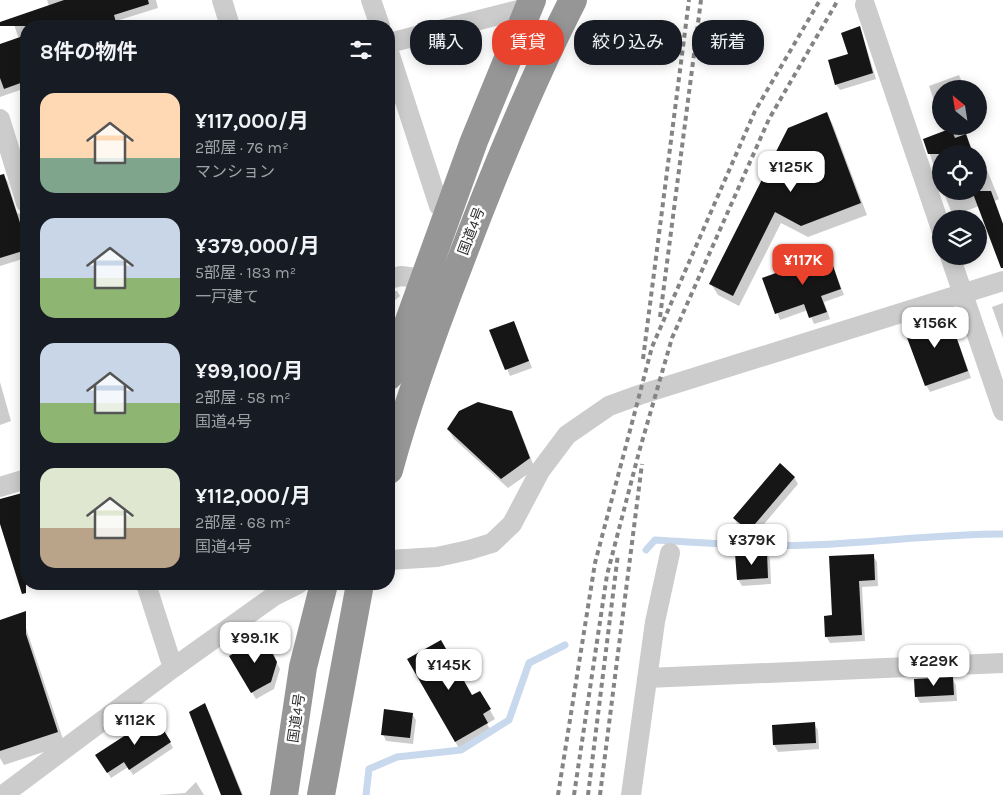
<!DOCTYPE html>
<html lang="ja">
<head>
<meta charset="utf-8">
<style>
  body { margin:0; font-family:Karla,"Noto Sans JP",sans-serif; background:#20242c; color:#f1f3f6; height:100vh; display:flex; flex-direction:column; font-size:19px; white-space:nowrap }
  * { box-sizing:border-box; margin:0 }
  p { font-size:16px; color:#9ea1a6 }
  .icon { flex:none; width:28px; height:28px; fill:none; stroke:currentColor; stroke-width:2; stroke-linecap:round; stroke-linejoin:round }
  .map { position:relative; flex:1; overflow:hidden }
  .details { position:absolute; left:20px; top:20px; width:375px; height:570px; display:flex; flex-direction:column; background:#171b24; border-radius:20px; box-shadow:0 2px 12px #0003 }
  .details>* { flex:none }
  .hud { position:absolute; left:410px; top:20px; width:475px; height:45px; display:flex; gap:10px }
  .needle { width:32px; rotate:330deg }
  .controls { position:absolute; left:932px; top:80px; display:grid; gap:10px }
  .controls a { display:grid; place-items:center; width:55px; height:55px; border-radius:50%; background:#171b24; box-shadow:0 2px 12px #0003; font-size:25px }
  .price { position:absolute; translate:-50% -42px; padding:0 11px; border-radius:10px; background:#fff; color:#222; font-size:16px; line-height:32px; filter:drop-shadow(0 1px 2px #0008) }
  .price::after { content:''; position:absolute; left:50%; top:30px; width:15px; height:11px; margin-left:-8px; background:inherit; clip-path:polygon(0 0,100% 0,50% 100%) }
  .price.selected { background:#ea432d; color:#fff }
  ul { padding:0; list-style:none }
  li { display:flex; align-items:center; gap:15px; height:125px; padding:0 20px }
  li span { display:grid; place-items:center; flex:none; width:140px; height:100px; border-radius:15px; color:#555 }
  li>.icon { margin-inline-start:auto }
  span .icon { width:60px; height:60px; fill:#fffc; stroke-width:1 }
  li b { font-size:21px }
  h2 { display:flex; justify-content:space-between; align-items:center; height:60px; padding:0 20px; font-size:21px }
  .pill { padding:0 18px; border-radius:20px; background:#171b24; box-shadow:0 2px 12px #0003; font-size:18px; line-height:45px }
  .pill.selected { background:#ea432d; color:#fff }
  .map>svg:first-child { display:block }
  .shadow { fill:#0003 }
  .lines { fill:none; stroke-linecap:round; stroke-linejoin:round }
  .stream { stroke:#c8d8ed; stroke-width:7 }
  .building { fill:#161616 }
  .street { stroke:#ccc; stroke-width:20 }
  .highway { stroke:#969696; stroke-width:28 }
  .rail { stroke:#848484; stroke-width:4; stroke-dasharray:5 4; stroke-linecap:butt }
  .labels { text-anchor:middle; stroke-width:5; stroke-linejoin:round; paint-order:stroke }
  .street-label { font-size:14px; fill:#2f2f2f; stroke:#fff }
</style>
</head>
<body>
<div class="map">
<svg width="1003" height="795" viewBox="0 0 1003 795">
  <rect width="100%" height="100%" fill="#fff"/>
  <!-- shadow -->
  <path class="shadow" d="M47,0H156L158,8L100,26H26V88L0,97V45L19,39L12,19L49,6Z
    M859,28L862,33L876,79L840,90L836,84L850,55Z
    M959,75L965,89H941V121L929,86Z
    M827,113L833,125L867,215L808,237L781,223L739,306L718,295L711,284Z
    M943,126H963L974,154H941V187L925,140L945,132Z
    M979,168L980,172L987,170L999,199L995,201L1003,223V246L979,206L953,216L943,191H979Z
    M4,176L8,182L17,213L26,216V258L0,266V177Z
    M829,256L844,295L824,302L830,319L814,324L808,310L780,320L764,278Z
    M389,291H397L400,296L389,305Z
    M1003,303V338L992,307Z
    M944,314L954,338H955L959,344L971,378L930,392L926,385Z
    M517,329L532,368L510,376L491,331Z
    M0,382L11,421L0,425Z
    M511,412L517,423L535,469L508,488L454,439L448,429Z
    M794,477L798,484L753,537L738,525L734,518Z
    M26,493V567L18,570L0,522V500Z
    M766,553L770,559L771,584L742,586L738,579Z
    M873,556L877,562L878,586L862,587L865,641L830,643L826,636L833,616Z
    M19,615L26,628L65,745L4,765L0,758V621Z
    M263,638L280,669L274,689L256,699L231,657Z
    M409,659L472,697L480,692L495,719L487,724L493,734L461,752Z
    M952,678L956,685L957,701L920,703L916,696Z
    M204,704L210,714L243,795H223Z
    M412,714L416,720L413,744L386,741L383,734Z
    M814,724L818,730L819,749L778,752L774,745L773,726Z
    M170,742L173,748L133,775L128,767L111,778L97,755Z
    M196,782L204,795H157L185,793Z"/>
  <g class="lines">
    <!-- stream -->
    <path class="stream" d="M646,550L655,540C706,543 757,547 808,545C873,543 938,534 1003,534
      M366,795L369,769L397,757L461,750L509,720L529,663L565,645"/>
  </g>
  <!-- building -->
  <path class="building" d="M64,0H148L149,4L114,15L117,26H0V22Z
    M860,26L873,73L835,85L828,60L848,54L841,33Z
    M26,35V81L4,89L0,78V44Z
    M827,112L861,203L801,226L775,212L733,296L709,284L788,128Z
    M944,131H952L955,138L966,134L973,154H928L923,139Z
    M4,174L26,241V250L0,258V175Z
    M972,191H991L1003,224V268H1001Z
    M829,254L841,289L821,296L827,312L809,318L804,304L775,314L762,278Z
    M945,312L953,337L956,336L968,371L925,386L903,327Z
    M514,321L529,361L505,370L489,330Z
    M478,402L512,411L530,458L501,479L447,429L459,411Z
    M780,463L795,477L749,531L733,518Z
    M26,492V593L22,594L0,524V499Z
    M767,552L768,578L737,580L735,553Z
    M874,554L875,580L859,581L862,635L825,637L824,616L832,615L829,556Z
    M26,611V634L58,732L0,751V620Z
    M264,636L277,662L271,682L251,693L229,656Z
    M441,640L472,695L480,691L491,709L483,714L488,723L455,742L407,659Z
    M953,677L954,695L915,697L914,679Z
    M205,703L242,795H221L189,712Z
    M384,709L413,713L410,738L381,735Z
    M155,716L171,742L129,770L124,762L107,773L95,755Z
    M815,722L816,743L773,745L772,725Z"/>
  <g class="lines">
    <!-- street -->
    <path class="street" d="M222,0L230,26
      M371,0L380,26
      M865,5L941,229
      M389,43L530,7
      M389,52L439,206L448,212
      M0,119L26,203
      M950,256L1003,411
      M389,279L401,276L424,279
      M0,487L26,479
      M389,560L437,557L469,550L492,543L512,524L540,471L567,435L609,406L639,395L1003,281
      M146,584L173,668
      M647,678L1003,663
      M3,795L173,668L274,596L298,584
      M631,795L655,622L670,553"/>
    <!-- highway -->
    <path class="highway" d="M389,376L474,141L532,0
      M389,470C408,400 433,332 459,265C493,175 529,86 573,0
      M284,795L303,667L324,584
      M321,795L360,584"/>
    <!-- rail -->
    <path class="rail" d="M660,317L701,0
      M643,359L689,0
      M558,795L595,563L652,347L755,111L820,0
      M574,795L607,575L639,452L672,338L769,119L838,0
      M588,795L618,554
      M600,795L642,464"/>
  </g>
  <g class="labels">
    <!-- street labels -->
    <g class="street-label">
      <text transform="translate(471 231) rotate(-69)" y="5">国道4号</text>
      <text transform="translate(296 718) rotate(-82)" y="5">国道4号</text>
    </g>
  </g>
</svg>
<div class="controls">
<a><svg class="needle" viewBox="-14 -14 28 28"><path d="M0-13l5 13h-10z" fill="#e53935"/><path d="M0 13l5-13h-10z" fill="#9ea1a6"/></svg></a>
<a><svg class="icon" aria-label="locate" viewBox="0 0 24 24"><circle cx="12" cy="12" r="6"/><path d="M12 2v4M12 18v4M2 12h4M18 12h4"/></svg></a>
<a><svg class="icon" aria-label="layers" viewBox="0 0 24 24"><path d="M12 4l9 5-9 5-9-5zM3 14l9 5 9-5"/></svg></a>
</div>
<b class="price" style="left:791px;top:193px">¥125K</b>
<b class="price selected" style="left:803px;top:286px">¥117K</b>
<b class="price" style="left:935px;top:349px">¥156K</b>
<b class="price" style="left:752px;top:566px">¥379K</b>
<b class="price" style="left:255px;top:664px">¥99.1K</b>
<b class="price" style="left:934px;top:687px">¥229K</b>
<b class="price" style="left:449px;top:691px">¥145K</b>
<b class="price" style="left:135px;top:746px">¥112K</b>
<div class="hud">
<a class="pill">購入</a>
<a class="pill selected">賃貸</a>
<a class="pill">絞り込み</a>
<a class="pill">新着</a>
</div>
<section class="details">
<h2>8件の物件<svg class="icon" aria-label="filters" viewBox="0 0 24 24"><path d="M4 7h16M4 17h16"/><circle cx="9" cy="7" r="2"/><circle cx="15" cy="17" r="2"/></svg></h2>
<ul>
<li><span style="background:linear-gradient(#ffd9b3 65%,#7fa58c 0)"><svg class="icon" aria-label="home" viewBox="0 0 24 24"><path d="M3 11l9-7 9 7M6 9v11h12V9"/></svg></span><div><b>¥117,000/月</b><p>2部屋 · 76 m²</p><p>マンション</p></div></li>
<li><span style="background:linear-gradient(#c9d6e8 60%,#8fb573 0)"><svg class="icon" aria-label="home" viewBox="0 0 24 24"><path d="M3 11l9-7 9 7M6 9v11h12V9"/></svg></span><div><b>¥379,000/月</b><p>5部屋 · 183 m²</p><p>一戸建て</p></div></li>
<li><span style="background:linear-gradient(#c9d6e8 60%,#8fb573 0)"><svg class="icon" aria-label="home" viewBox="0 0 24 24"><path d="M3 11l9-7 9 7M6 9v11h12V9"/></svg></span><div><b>¥99,100/月</b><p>2部屋 · 58 m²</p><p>国道4号</p></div></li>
<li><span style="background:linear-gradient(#dfe7d0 60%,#b9a48a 0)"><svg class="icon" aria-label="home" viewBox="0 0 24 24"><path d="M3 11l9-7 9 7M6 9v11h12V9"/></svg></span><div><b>¥112,000/月</b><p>2部屋 · 68 m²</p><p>国道4号</p></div></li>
</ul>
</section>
</div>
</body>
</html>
